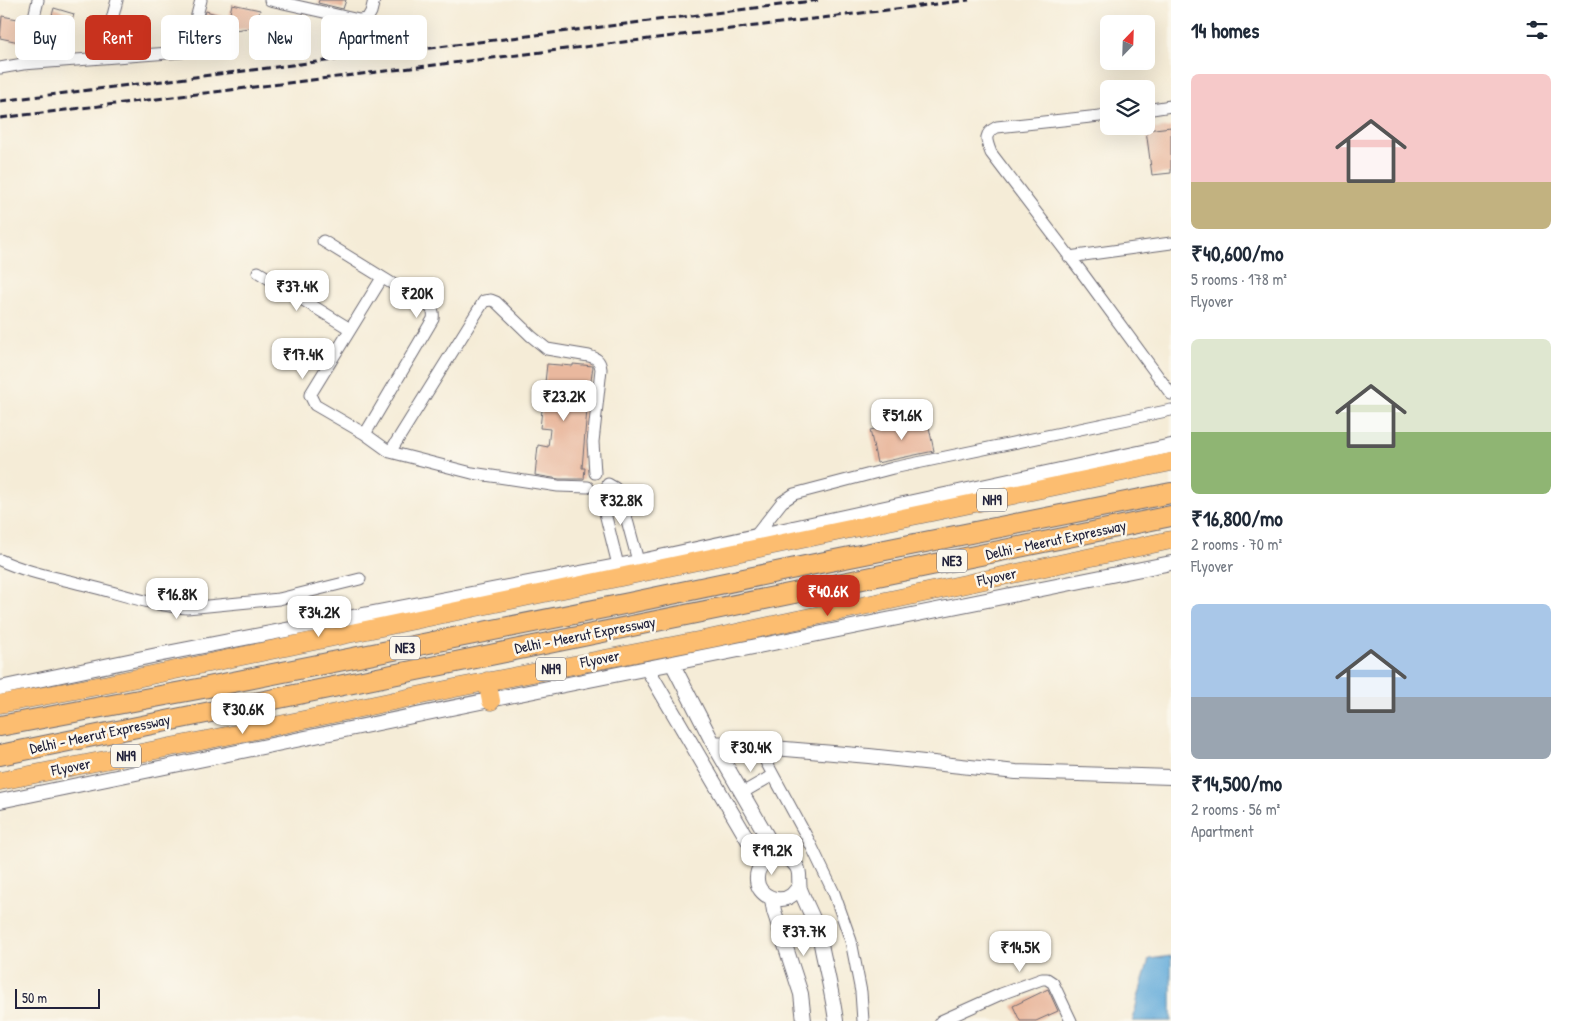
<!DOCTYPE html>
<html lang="en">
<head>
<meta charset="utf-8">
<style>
  body { margin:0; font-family:"Patrick Hand",sans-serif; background:#f2f2f3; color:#1f2937; height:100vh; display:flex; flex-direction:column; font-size:19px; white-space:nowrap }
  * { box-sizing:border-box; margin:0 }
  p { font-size:16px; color:#747a83 }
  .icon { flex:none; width:28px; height:28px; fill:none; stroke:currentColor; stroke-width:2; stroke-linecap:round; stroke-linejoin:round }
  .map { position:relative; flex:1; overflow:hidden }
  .side { display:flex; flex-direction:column; background:#fff; width:400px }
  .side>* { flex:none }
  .guide { position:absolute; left:15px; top:15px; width:475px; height:45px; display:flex; gap:10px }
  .needle { width:32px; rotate:23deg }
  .controls { position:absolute; left:1100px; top:15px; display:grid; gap:10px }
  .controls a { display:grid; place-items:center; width:55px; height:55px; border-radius:8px; background:#fff; box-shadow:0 5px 20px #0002; font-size:25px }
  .scale { position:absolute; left:15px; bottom:12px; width:85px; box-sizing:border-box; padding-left:5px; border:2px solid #22223b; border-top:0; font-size:14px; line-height:18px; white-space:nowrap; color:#22223b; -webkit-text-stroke:4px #fbf7ec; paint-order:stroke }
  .price { position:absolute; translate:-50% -42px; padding:0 11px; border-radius:10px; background:#fff; color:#222; font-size:16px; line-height:32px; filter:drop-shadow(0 1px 2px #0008) }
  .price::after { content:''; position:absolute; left:50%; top:30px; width:15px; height:11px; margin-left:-8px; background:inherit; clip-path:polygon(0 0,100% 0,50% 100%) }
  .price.current { background:#c8321e; color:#fff }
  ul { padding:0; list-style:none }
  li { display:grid; align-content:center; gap:10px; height:265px; padding:0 20px }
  li span { display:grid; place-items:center; height:155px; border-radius:8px; color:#555 }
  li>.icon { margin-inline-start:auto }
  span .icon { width:90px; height:90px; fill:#fffc; stroke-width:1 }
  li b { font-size:21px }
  h2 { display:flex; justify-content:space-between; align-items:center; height:60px; padding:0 20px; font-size:21px }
  .tag { padding:0 18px; border-radius:8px; background:#fff; box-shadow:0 5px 20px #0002; font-size:18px; line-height:45px }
  .tag.current { background:#c8321e; color:#fff }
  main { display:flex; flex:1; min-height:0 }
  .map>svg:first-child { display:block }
  .water { fill:#64abda; stroke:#43668a }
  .building { fill:#e9b89e }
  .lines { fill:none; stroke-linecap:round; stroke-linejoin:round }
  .minor-casing { stroke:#6c6972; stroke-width:13 }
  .tertiary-casing { stroke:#6c6972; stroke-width:16 }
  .trunk-casing { stroke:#6c6972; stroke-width:19 }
  .motorway-casing { stroke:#6c6972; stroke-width:22 }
  .minor { stroke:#fff; stroke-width:11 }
  .tertiary { stroke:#fff; stroke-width:14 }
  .trunk { stroke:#fcbd6f; stroke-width:18 }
  .motorway { stroke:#fcbd6f; stroke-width:20 }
  .rail { stroke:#22223b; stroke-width:3; stroke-dasharray:8 4; stroke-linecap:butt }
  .labels { text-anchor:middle; stroke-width:5; stroke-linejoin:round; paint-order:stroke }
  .shield { fill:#fbf7ec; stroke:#636270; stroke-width:1 }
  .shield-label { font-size:14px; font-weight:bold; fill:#22223b }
  .street-label { font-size:15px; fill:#22223b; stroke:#fbf7ec }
</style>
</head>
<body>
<main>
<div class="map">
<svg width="1171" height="1021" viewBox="0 0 1171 1021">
  <rect width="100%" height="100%" fill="#fbf7ec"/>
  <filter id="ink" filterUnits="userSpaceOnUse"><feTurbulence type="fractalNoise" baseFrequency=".02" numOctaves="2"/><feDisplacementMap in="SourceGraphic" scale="10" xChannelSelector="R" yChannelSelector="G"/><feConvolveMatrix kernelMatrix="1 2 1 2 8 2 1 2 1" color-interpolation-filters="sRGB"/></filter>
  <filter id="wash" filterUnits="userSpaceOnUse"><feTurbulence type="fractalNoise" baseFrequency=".0096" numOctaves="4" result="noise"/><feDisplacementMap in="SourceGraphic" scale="20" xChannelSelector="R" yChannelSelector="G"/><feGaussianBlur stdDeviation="1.12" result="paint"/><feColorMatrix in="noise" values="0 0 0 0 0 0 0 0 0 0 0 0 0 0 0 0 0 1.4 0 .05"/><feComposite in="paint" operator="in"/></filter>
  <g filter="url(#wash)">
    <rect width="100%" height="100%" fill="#f5ecd7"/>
    <!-- water -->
    <path class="water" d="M1171,956V1021H1133L1137,1001L1149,959Z"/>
    <g id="blocks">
      <!-- building -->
      <path class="building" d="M319,0H346L343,9L318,3Z
        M232,4L260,10L256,27L199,35L206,11L229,18Z
        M54,8L74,14L71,25L51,19Z
        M2,16L23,20L19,42L0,38Z
        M1171,127V173L1152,175L1146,130Z
        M547,364L573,366V364L593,366L591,381L586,382L584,397L588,398L582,468H585L584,479H559L535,475L538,445L548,447L550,429L540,428Z
        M927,418L934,451L877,463L870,430Z
        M1048,989L1058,1011L1036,1021H1020L1013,1006Z"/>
    </g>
  </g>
  <g filter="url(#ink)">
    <use href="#blocks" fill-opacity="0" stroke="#6c6972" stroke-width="1"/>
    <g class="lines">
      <!-- minor casing -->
      <g class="minor-casing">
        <path id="minor" d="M270,0L359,20L367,19L371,12L374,0
          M102,58L117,0
          M23,64L38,0
          M0,68L23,64L182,52L187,48L189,45L201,0
          M1146,110L1171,106
          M1109,115L997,127C983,134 986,140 991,153L1083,274L1171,394
          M323,241L427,305C433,309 434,312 433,319L365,434
          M1069,257L1171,243
          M258,272L350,329
          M382,278L310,395L315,405L365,434L390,452
          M608,484L615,488L620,494L638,561
          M588,487L558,486L472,473L390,452L484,301L491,300L496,302L531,336L547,349L589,356C596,358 600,360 601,369L593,442L595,473
          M600,493L618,565
          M756,535L782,502L794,494L893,468L1171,410
          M0,560C28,573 59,578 89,586C121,594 154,606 187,608L279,599L360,579
          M758,747L809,841L834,893L851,941L861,992L863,1021
          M742,793L773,775
          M941,1021L1001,994L1042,979H1047L1053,983L1071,1021"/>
      </g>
      <!-- tertiary casing -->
      <g class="tertiary-casing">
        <path id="tertiary" d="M672,663L713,743L779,857
          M647,668L762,864
          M0,688L157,655L632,563L1171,446
          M713,743L869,756L1016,772L1171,777
          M0,801C390,719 780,641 1171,563
          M799,887C797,889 794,893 792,895C779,905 758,896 757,880C755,858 786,849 797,867C801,874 798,882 800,889C805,902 812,915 817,928C820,936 821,945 823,954C828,976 833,998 836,1021
          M772,899L774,911L801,994L804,1021"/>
      </g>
      <!-- trunk casing -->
      <g class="trunk-casing">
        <path id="trunk" d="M487,681L491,701
          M0,704L108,684L1171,462
          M0,781L251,731L455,688L713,638L1171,540"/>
      </g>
      <!-- motorway casing -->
      <g class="motorway-casing">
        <path id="motorway" d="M0,726L203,688L629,603L810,565L1171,493
          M0,755L1171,516"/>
      </g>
      <!-- minor -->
      <use href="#minor" class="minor"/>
      <!-- tertiary -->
      <use href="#tertiary" class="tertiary"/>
      <!-- trunk -->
      <use href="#trunk" class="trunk"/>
      <!-- motorway -->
      <use href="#motorway" class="motorway"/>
      <!-- rail -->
      <path class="rail" d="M0,101L820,0
        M0,118L969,0"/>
    </g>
  </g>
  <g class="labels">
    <!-- shield labels -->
    <g class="shield">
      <rect x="977" y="488.5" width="30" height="23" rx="4"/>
      <rect x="937" y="549.5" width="30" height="23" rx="4"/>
      <rect x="390" y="636.5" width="30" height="23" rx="4"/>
      <rect x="536" y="657.5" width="30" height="23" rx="4"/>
      <rect x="111" y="744.5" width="30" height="23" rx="4"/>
    </g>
    <g class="shield-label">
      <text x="992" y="505">NH9</text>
      <text x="952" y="566">NE3</text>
      <text x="405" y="653">NE3</text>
      <text x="551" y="674">NH9</text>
      <text x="126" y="761">NH9</text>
    </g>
    <!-- street labels -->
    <g class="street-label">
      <text transform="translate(1056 540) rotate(-12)" y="5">Delhi - Meerut Expressway</text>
      <text transform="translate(997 577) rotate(-12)" y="5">Flyover</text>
      <text transform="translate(585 635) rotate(-11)" y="5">Delhi - Meerut Expressway</text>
      <text transform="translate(600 659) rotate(-11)" y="5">Flyover</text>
      <text transform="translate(100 734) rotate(-12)" y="5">Delhi - Meerut Expressway</text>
      <text transform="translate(71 767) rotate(-11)" y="5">Flyover</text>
    </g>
  </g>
</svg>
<div class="controls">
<a><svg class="needle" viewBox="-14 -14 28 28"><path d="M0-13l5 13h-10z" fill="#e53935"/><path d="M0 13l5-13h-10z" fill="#747a83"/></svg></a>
<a><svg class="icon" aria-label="layers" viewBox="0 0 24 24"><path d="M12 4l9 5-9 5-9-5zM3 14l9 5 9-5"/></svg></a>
</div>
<div class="scale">50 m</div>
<b class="price" style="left:297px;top:312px">₹37.4K</b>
<b class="price" style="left:417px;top:319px">₹20K</b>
<b class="price" style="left:303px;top:380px">₹17.4K</b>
<b class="price" style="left:564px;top:422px">₹23.2K</b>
<b class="price" style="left:902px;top:441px">₹51.6K</b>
<b class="price" style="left:621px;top:526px">₹32.8K</b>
<b class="price current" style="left:828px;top:617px">₹40.6K</b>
<b class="price" style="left:177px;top:620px">₹16.8K</b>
<b class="price" style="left:319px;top:638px">₹34.2K</b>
<b class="price" style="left:243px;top:735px">₹30.6K</b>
<b class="price" style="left:751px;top:773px">₹30.4K</b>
<b class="price" style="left:772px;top:876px">₹19.2K</b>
<b class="price" style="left:804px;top:957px">₹37.7K</b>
<b class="price" style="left:1020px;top:973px">₹14.5K</b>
<div class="guide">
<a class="tag">Buy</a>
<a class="tag current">Rent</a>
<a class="tag">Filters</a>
<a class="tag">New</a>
<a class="tag">Apartment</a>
</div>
</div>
<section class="side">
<h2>14 homes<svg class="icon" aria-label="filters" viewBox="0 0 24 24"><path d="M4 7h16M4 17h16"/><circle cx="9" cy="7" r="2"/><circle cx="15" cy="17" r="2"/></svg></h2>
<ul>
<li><span style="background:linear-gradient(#f6c9c9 70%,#c2b280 0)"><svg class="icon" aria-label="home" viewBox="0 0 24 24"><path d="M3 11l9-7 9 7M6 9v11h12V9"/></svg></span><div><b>₹40,600/mo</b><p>5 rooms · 178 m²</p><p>Flyover</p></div></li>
<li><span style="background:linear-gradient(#dfe7d0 60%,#8fb573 0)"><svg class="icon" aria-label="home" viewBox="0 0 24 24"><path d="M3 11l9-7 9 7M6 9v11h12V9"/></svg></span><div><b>₹16,800/mo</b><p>2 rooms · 70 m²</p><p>Flyover</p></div></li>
<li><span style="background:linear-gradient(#a9c7e8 60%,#9aa5b1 0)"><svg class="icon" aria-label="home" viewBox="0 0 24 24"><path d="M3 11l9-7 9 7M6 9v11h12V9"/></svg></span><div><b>₹14,500/mo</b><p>2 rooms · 56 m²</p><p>Apartment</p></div></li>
</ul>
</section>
</main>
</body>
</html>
